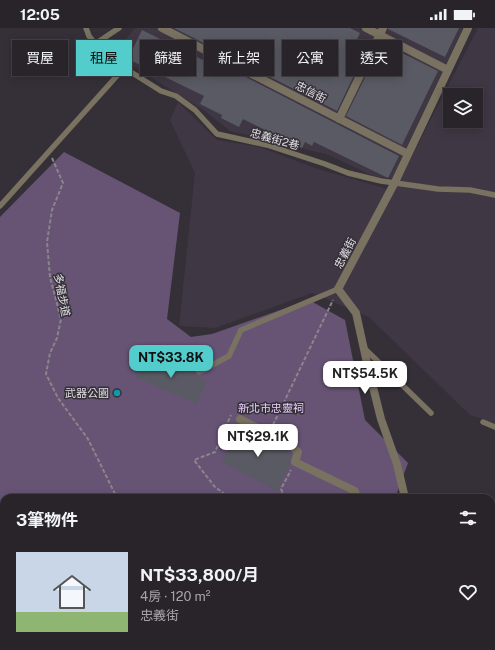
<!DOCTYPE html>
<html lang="zh-TW">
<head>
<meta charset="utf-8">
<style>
  body { margin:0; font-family:"Public Sans","Noto Sans TC",sans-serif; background:#302c32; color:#f1f3f6; height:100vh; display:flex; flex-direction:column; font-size:15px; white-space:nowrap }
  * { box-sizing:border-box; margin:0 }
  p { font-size:13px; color:#a5a4a8 }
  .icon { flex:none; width:22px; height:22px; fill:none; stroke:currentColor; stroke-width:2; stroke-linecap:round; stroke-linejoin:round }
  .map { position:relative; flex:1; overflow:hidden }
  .sheet { position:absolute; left:0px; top:466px; width:495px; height:156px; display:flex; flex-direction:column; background:#28242a; border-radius:12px 12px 0 0; box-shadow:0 2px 10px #0003,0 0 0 1px #444147 }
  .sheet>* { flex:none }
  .top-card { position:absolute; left:12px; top:12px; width:471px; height:36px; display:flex; gap:8px }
  .buttons { position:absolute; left:443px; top:60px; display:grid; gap:8px }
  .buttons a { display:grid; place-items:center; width:40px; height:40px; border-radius:0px; background:#28242a; box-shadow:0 2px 10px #0003,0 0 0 1px #444147; font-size:20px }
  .price { position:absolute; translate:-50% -34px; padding:0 9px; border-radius:8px; background:#fff; color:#222; font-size:13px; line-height:26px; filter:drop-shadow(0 1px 2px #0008) }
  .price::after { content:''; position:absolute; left:50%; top:24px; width:12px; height:9px; margin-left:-6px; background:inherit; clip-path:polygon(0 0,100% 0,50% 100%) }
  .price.active { background:#52cdcc; color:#111 }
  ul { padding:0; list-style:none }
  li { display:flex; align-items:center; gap:12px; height:100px; padding:0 16px }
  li+li { border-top:1px solid #444147 }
  li span { display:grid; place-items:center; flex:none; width:112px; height:80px; border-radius:0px; color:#555 }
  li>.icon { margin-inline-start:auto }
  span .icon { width:48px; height:48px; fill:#fffc; stroke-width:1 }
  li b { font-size:17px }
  h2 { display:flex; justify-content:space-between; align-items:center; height:48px; padding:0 16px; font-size:17px }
  .pill { padding:0 14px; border-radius:0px; background:#28242a; box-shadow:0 2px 10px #0003,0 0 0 1px #444147; font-size:14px; line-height:36px }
  .pill.active { background:#52cdcc; color:#111 }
  .status { display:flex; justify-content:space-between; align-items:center; height:28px; padding:0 20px; background:#28242a; direction:ltr }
  .status svg { height:11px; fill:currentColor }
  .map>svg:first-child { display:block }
  .built { fill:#3f3744; fill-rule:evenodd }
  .green { fill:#675475 }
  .building { fill:#595a63 }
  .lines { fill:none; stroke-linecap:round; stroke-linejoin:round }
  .path { stroke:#89858b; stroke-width:2; stroke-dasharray:4 2; stroke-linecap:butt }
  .service { stroke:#797261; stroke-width:5.5 }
  .minor { stroke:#797261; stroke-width:8 }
  .culture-dot { fill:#0f9aa8; stroke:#353038; stroke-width:1.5 }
  .labels { text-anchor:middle; stroke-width:3; stroke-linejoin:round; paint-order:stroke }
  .street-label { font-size:11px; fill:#e0dde2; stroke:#353038 }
  .poi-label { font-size:11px; fill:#e0dde2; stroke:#353038; text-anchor:end }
  .park-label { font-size:11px; fill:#e9cdfd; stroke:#353038 }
</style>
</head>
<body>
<div class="status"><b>12:05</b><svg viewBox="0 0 49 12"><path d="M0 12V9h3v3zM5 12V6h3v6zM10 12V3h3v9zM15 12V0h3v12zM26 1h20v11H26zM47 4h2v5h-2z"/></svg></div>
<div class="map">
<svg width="495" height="622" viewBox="0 0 495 622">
  <rect width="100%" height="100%" fill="#353038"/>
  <!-- built -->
  <path class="built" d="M135,0H463L392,151L373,148L329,127L230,103L205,83L114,26Z
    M478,0H495V395L470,387L369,289L312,265L215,300L179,298L195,145L170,92L178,74L217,112L259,119L318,141L394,163ZM450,67H476V93H450Z"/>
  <!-- green -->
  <path class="green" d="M64,124L180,185L167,291L191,309L212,306L309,272L345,292L365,392L408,435L397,465L402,470H4V618H475L474,622H0V189Z"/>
  <!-- building -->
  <path class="building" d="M174,0H350L360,5L356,14L367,20L337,83Z
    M388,0H459L445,29L388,1Z
    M142,2L205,33L207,29L397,127L399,128L388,150L314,114L312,118L305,114L302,120L243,91L239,99L221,90L222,87L200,76L204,68L128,31Z
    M394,21L438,43L402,117L346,88L377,25L379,23L390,28Z
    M146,326L207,353L196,376L136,349Z
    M241,398L287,422L292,426L290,433V437L277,463L222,434Z"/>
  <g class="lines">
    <!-- path -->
    <path class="path" d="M52,130L63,155L52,182L47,214L50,249L61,291L57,310L50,325L46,346L58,370L88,411L117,470
      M273,397L333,272
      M230,470L215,459L194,432L215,424L231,387
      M285,470L281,461L291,442
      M140,618V622
      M179,622L180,618"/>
    <!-- service -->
    <path class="service" d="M86,0L89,8L104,27L161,63L176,68L195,82L217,106L267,117L325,136L348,145L381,153L438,161L470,162L495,167
      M95,16L119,0
      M0,178L124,40
      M364,320L431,385
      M199,344L229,328L241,302L338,261
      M483,394L495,399
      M339,618L340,622"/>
    <!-- minor -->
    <path class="minor" d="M162,0L408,126
      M366,0L448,42
      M339,91L383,0
      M240,391L289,416L298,424L295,434L355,463L357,470
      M405,470L397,436L381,391L367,335L356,285L338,261L395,154L468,0"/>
  </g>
  <!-- markers -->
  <circle class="culture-dot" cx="117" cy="365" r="4"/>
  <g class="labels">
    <!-- street labels -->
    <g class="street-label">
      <text transform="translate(311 64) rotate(27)" y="4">忠信街</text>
      <text transform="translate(275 111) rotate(16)" y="4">忠義街2巷</text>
      <text transform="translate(345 225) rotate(-62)" y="4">忠義街</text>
      <text transform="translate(62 267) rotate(79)" y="4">多福步道</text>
    </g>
    <!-- poi labels -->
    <g class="poi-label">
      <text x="109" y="369">武器公園</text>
    </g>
    <!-- park labels -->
    <g class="park-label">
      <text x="271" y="384">新北市忠靈祠</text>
    </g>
  </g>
</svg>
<div class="buttons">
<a><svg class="icon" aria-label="layers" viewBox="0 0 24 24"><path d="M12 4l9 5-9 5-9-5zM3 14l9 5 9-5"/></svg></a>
</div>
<b class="price active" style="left:171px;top:351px">NT$33.8K</b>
<b class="price" style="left:365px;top:367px">NT$54.5K</b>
<b class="price" style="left:258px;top:430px">NT$29.1K</b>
<div class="top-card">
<a class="pill">買屋</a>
<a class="pill active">租屋</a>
<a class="pill">篩選</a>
<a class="pill">新上架</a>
<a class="pill">公寓</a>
<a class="pill">透天</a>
</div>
<section class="sheet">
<h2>3筆物件<svg class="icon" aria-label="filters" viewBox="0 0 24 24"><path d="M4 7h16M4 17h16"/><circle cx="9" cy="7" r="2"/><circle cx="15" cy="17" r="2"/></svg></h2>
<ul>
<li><span style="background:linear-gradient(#c9d6e8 75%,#8fb573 0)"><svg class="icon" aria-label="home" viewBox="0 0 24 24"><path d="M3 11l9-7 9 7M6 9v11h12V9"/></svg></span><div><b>NT$33,800/月</b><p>4房 · 120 m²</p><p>忠義街</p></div><svg class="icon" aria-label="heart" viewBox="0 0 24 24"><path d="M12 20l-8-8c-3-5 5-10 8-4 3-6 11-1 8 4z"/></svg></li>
</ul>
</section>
</div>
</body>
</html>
